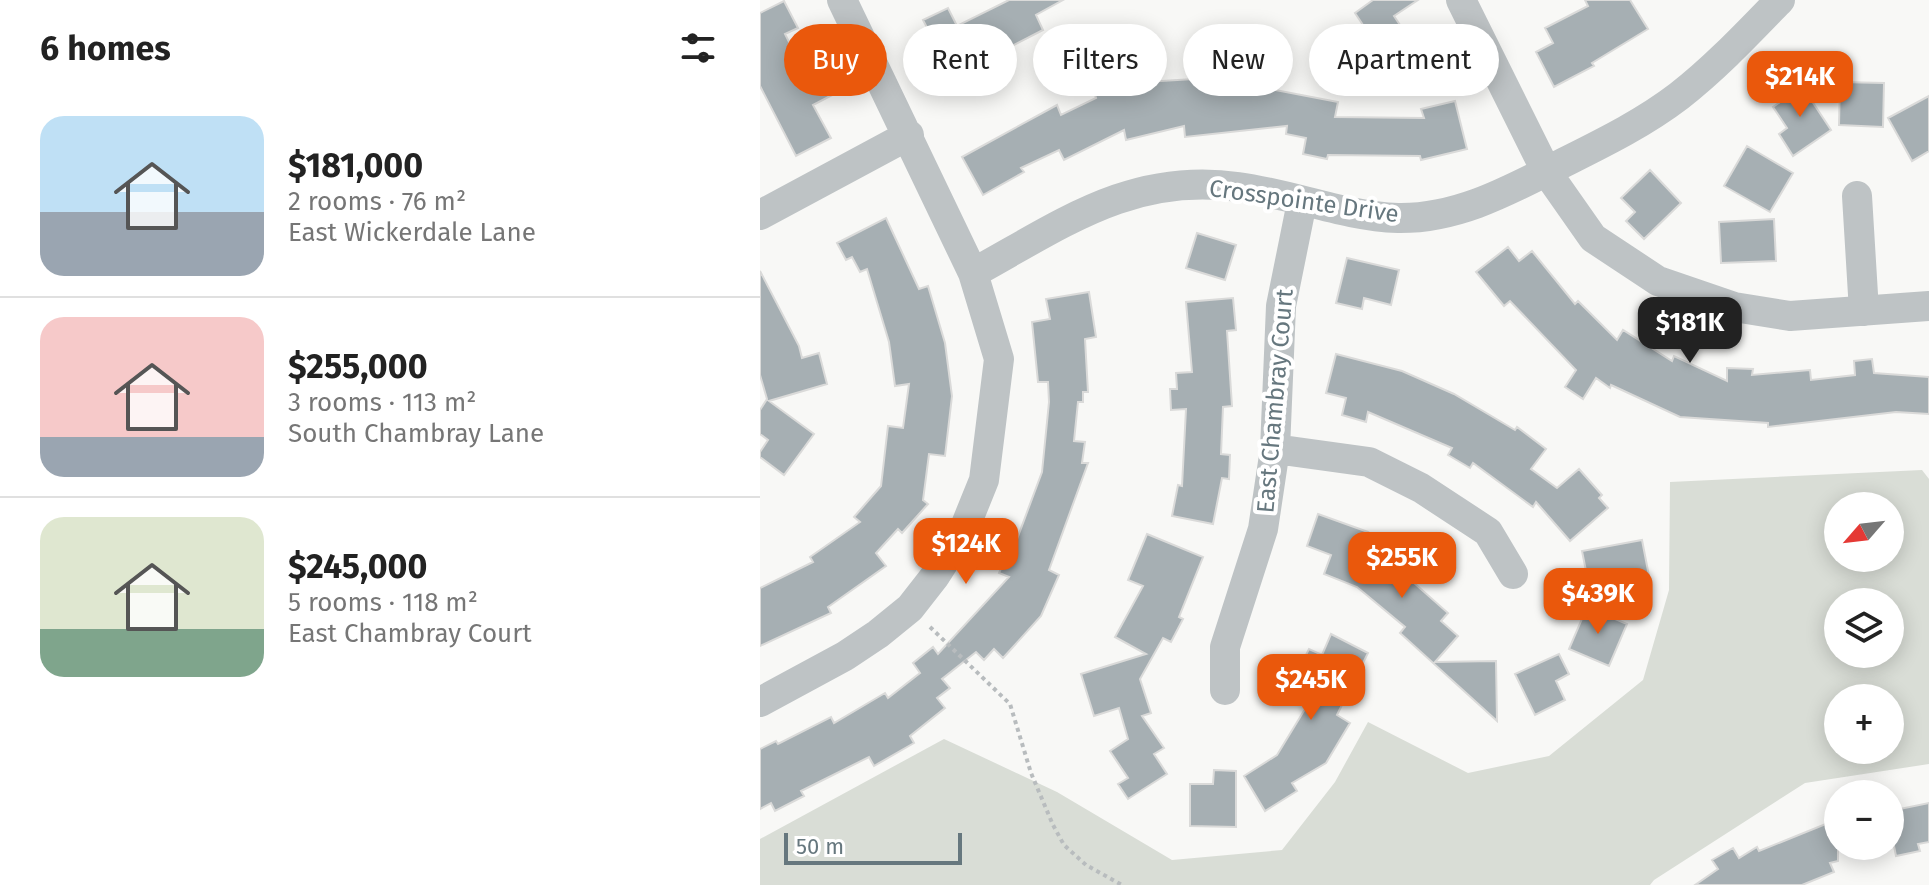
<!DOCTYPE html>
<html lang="en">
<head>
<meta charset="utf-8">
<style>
  body { margin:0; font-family:"Fira Sans",sans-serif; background:#f2f2f2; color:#222; height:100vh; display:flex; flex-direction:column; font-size:30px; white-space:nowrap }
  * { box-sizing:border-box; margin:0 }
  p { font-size:26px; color:#767676 }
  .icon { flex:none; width:44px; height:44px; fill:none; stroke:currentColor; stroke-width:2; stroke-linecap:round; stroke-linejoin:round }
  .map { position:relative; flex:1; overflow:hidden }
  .details { display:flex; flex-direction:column; background:#fff; width:760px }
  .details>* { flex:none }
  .guide { position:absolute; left:24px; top:24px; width:760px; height:72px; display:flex; gap:16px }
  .needle { width:52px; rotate:242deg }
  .tools { position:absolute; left:1064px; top:492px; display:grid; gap:16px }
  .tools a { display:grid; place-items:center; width:80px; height:80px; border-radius:50%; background:#fff; box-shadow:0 4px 20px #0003; font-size:40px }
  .scale { position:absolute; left:24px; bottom:20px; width:178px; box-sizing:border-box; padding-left:8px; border:4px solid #66777e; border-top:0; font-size:22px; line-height:28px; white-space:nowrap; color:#66777e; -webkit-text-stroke:6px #fff; paint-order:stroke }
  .price { position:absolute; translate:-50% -68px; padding:0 18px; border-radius:16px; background:#ea580c; color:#fff; font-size:26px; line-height:52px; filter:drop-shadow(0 2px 4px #0008) }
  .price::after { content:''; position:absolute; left:50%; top:48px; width:24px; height:18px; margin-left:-12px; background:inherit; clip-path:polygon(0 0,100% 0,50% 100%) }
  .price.active { background:#222; color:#fff }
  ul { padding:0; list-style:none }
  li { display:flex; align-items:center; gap:24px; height:200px; padding:0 40px }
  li+li { border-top:2px solid #e0e0e0 }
  li span { display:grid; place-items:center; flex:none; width:224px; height:160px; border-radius:24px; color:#555 }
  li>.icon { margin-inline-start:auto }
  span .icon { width:96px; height:96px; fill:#fffc; stroke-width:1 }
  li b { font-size:34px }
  h2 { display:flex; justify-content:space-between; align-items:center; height:96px; padding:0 40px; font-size:34px }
  .chip { padding:0 28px; border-radius:36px; background:#fff; box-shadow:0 4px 20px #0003; font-size:28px; line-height:72px }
  .chip.active { background:#ea580c; color:#fff }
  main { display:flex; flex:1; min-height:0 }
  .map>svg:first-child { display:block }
  .green { fill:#d9ddd6; fill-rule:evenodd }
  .building { fill:#a6afb3; stroke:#dadad9; stroke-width:2 }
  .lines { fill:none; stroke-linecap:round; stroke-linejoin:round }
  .path { stroke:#b8bcbe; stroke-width:4; stroke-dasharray:4 4; stroke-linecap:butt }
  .minor { stroke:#bec3c5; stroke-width:30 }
  .labels { text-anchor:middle; stroke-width:8; stroke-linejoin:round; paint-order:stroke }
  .street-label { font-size:24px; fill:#66777e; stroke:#fff }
</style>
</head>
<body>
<main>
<section class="details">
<h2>6 homes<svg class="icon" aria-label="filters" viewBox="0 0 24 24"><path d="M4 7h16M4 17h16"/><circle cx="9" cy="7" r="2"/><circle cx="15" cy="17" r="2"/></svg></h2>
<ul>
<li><span style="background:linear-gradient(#bfe0f5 60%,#9aa5b1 0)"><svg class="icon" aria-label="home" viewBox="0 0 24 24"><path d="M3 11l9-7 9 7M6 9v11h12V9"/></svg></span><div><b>$181,000</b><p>2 rooms · 76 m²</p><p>East Wickerdale Lane</p></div></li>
<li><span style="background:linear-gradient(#f6c9c9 75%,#9aa5b1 0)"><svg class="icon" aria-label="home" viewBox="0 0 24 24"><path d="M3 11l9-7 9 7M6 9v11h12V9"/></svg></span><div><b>$255,000</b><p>3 rooms · 113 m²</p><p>South Chambray Lane</p></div></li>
<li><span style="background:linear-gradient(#dfe7d0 70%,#7fa58c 0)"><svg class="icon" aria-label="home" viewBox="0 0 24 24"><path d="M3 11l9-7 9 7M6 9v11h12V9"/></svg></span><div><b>$245,000</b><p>5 rooms · 118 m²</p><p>East Chambray Court</p></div></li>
</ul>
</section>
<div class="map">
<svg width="1169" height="885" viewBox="0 0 1169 885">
  <rect width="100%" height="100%" fill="#f8f8f6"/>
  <!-- green -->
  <path class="green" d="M1162,470L1169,479V764L1045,783L894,880L890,885H0V839L184,739L297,792L412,860L522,850L575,782L608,722L708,773L789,756L883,680L909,590L910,482ZM1078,506H1130V558H1078ZM1078,602H1130V654H1078ZM1078,698H1130V750H1078Z"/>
  <!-- building -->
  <path class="building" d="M249,0H303L276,15L283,30L168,89L147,48L171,35L163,20L188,8L197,26Z
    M613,0H658L634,16L648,37L615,59L603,42L611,37L595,13Z
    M825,0H870L888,29L832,63L834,66L794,87L776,52L793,43L785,28L828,6Z
    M24,1L38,28L25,34L45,74L64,64L78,92L53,105L71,138L36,156L0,86V13Z
    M483,76L484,88L509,85L510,89L578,102L575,117L664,118L661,109L695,101L707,149L661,160L660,156L568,155L567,159L543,154L546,138L526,134L527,126L425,137L424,126L366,140L364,130L304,160L299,150L261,168L264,172L223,195L202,157L297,105L301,115L336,98L333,88L384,77L385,82Z
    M1038,80L1071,130L1033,156L1019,134L1027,128L1013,107L1026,98L1022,91Z
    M1080,82L1124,83L1123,127L1079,125Z
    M1169,96V151L1152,161L1128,118Z
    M987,146L1033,173L1010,212L964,186Z
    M890,170L921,203L884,239L866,221L875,212L861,198Z
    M126,218L159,289L168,286L185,343L192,396L185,456L169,454L163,500L168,504L142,533L138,529L116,553L126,566L68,607L71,613L0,646V588L53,562L50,557L100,522L94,517L121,486L128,426L143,428L149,384L135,386L129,342L107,269L100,272L92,257L86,260L77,243Z
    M1014,219L1016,261L961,263L959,222Z
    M437,233L476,245L465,280L426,268Z
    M748,247L759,261L772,251L815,304L818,301L857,340L863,330L912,361L914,356L967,381V368L993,369L992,375L1050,370L1051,380L1095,375L1094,361L1112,359L1114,373L1169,377V414L1136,412L1008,427V423L920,417L851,385L850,388L836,378L823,399L805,387L816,370L750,301L744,306L716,272Z
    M587,258L639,270L631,305L604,298L602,309L576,303Z
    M0,271L39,346L42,358L59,353L67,384L9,401L54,434L24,475L0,457V452L8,440L0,434V410L7,399L0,375Z
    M329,292L336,337L325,339L328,392H323V402H318L314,441L325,442L322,463H328L289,570L299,575L281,616L243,658L234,649L224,660L216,652L182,679L190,688L177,698L185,708L150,736L154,743L114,766L109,757L41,791L44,796L15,811L11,803L0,809V749L16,741L18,744L71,717L74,723L125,693L128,698L160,673L153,663L173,647L178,654L249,577L239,573L255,538L257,539L282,472L289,402L288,382H278L272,322L290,319L286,299Z
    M473,298L476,330L467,331L472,406L463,407L461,454L470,455L469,479L462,478L453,524L412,516L418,485L422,486L426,409L411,410L410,389H417L416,373L432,372L426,302Z
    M576,354L642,371L694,394L755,430L757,427L786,449L771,469L797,488L819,469L842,495L839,498L848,508L810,541L776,502L773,507L713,463L710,468L688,455L692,448L608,412L606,422L582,415L586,398L566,393Z
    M558,514L608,532L638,555L647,544L670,563L654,583L688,613L681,621L698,636L675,662L736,661L737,721L640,633L645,627L597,587L564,574L571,555L547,546Z
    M387,534L443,557L419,617L423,619L411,642L403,638L380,679L391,713L382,716L404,748L394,754L407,774L368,799L358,784L368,778L350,751L368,739L359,708L334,716L321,674L386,654L355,637L383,586L368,580Z
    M882,540L889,576L859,582L861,590L831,596L822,551Z
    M827,607L867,624L849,666L809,649Z
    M571,634L608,653L577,715L590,723L566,763L532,783L537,791L505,811L484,776L517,755L556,691L533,680L549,649L562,655Z
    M799,654L809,674L796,681L805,700L775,715L755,674Z
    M454,770L476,771V827L430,826V784H453Z
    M1169,803V842L1158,844L1160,851L1136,856L1133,841L1130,842V811Z
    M1078,819V861L1070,863L1074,872L1042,885H935L958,869L952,860L973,848L979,858L997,847L999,851Z"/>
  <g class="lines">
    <!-- path -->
    <path class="path" d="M170,627L250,704L271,773L293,825L304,845L326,865L362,885"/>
    <!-- minor -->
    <path class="minor" d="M701,0L786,171L833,238L898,281L974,307L1030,316L1169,306
      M1097,196L1104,311
      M0,215L149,135
      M213,273C301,225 371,172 478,187C532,194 583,216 638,218C701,219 755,187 809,160C847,141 885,122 919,96C955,68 988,33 1020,0
      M515,449L609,462L661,488L728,532L753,574
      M465,690V647L503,529L515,449L521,306L542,202
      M0,702L85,656L118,634L150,608L175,576L203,532L224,480L239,359L213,273L82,0"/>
  </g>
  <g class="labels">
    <!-- street labels -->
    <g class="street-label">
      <text transform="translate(544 201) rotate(8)" y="8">Crosspointe Drive</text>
      <text transform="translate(515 401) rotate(-85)" y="8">East Chambray Court</text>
    </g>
  </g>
</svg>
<div class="tools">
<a><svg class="needle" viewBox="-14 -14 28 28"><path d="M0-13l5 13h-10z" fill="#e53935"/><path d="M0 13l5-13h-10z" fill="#767676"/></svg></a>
<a><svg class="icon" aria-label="layers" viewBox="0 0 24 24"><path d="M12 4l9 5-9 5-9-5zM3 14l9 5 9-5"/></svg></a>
<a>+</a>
<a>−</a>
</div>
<div class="scale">50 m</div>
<b class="price" style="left:1040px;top:119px">$214K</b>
<b class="price active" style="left:930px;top:365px">$181K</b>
<b class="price" style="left:206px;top:586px">$124K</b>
<b class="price" style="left:642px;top:600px">$255K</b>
<b class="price" style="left:838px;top:636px">$439K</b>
<b class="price" style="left:551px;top:722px">$245K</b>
<div class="guide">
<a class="chip active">Buy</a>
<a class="chip">Rent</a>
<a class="chip">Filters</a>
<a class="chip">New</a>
<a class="chip">Apartment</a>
</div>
</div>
</main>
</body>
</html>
